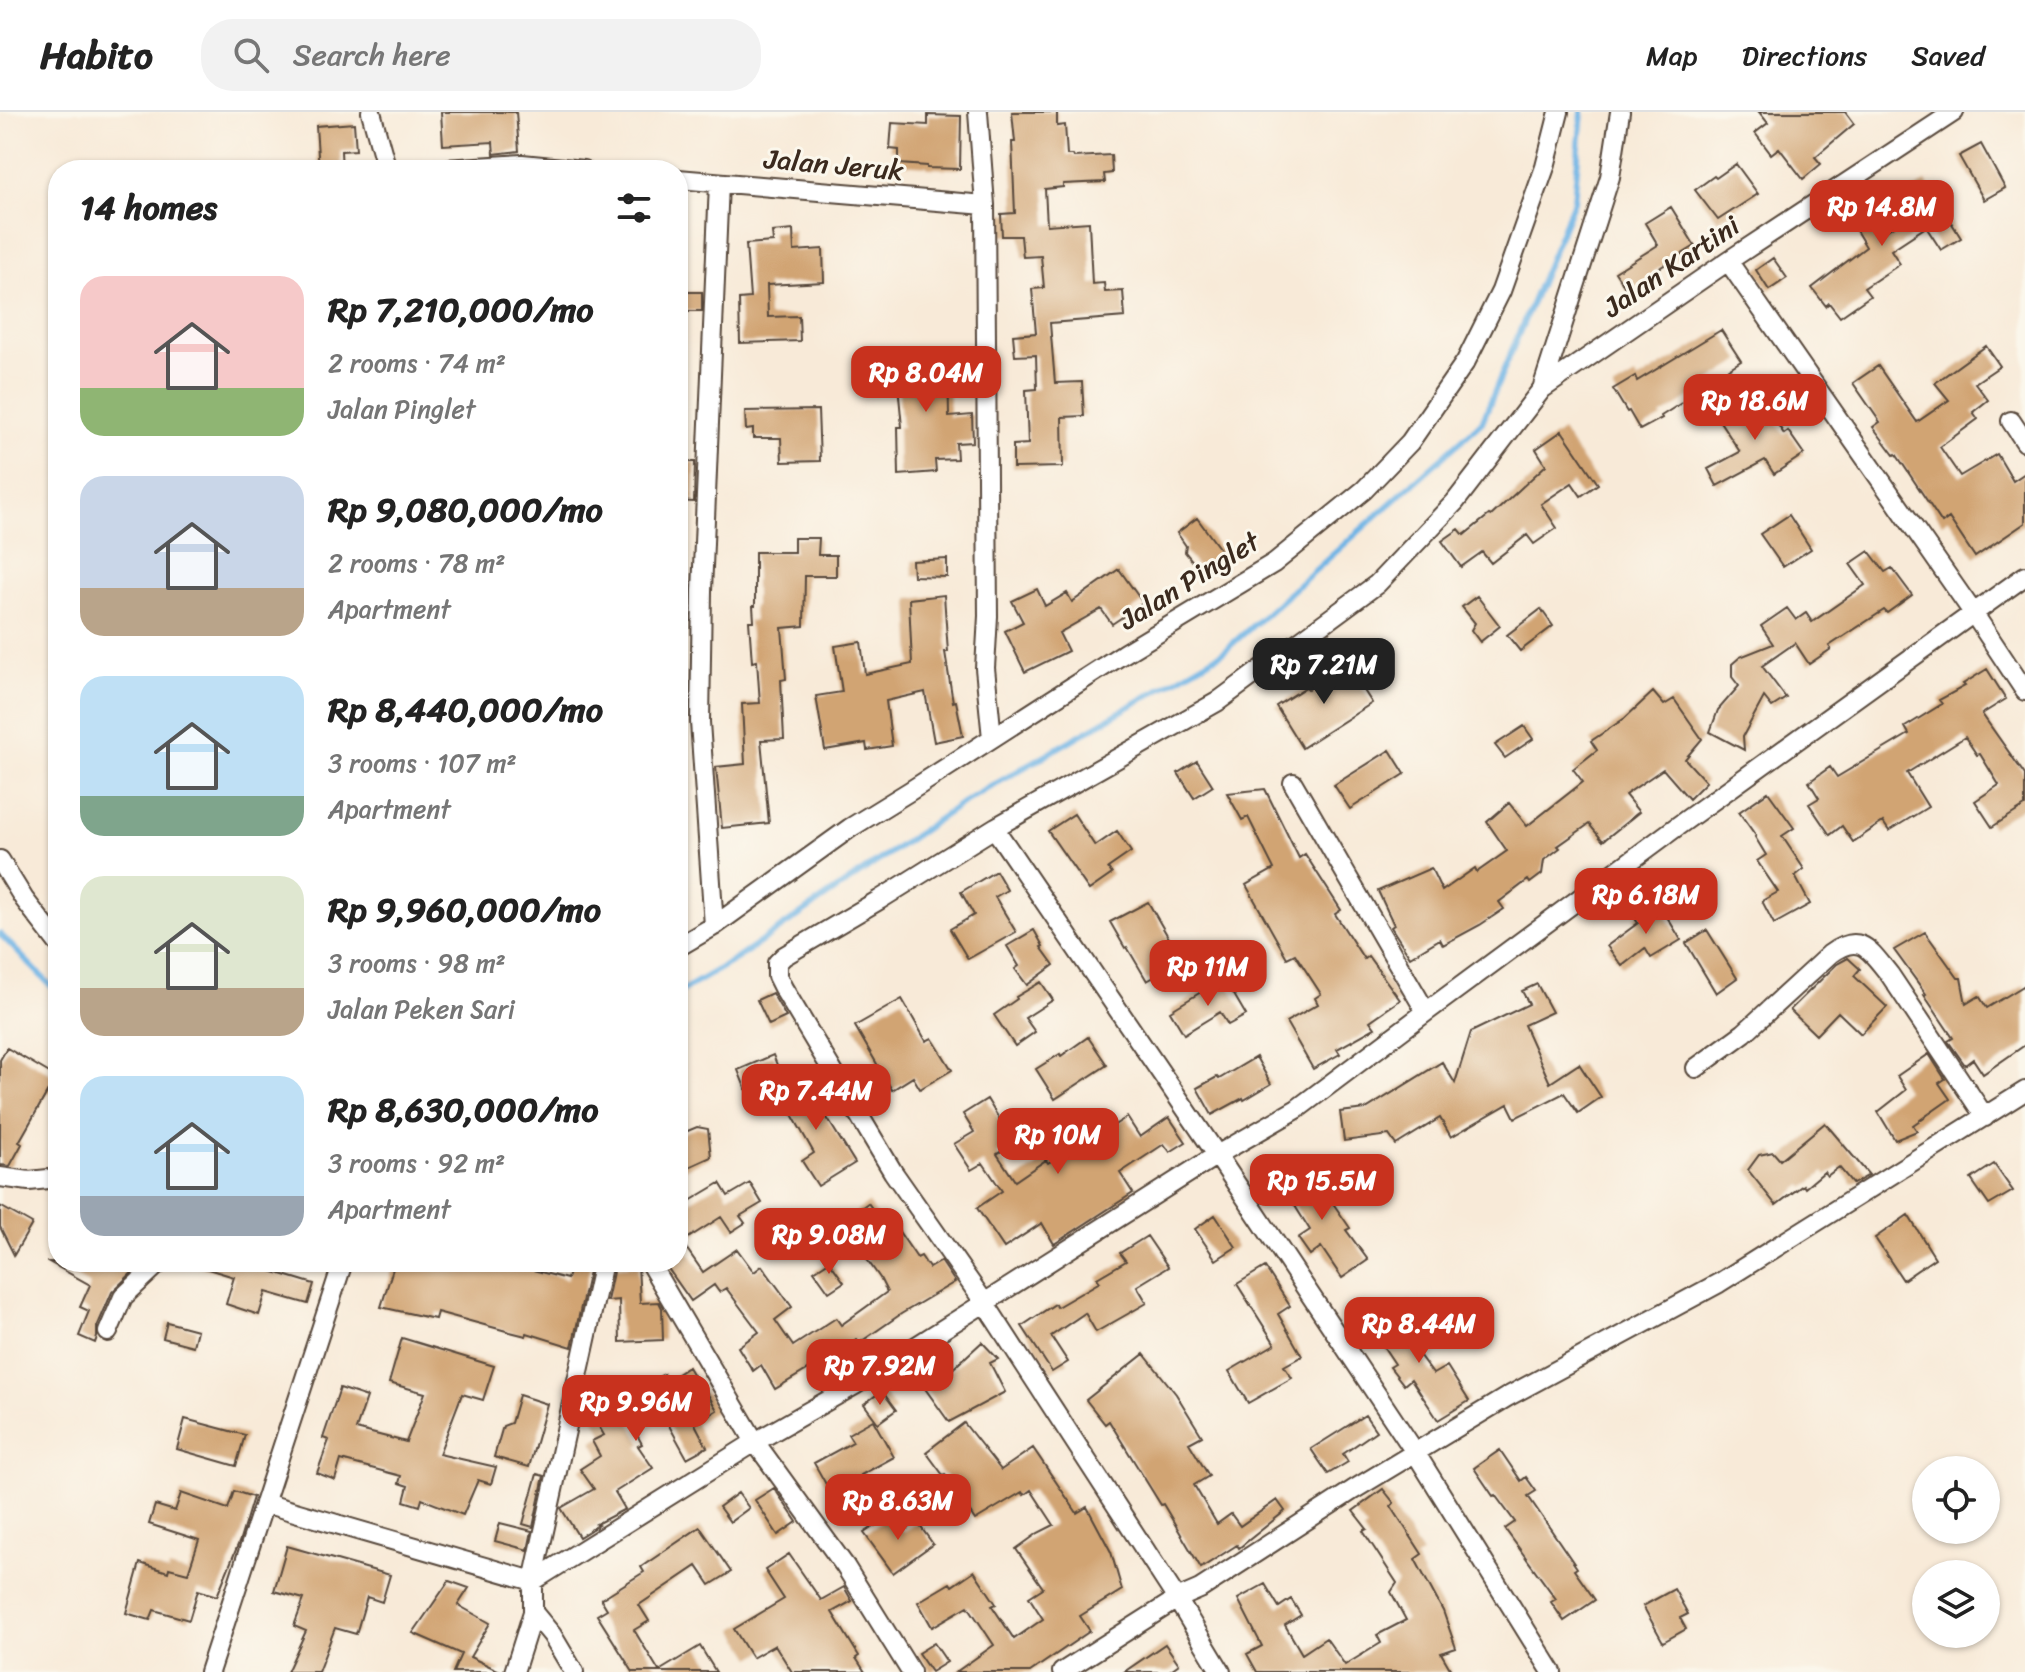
<!DOCTYPE html>
<html lang="en">
<head>
<meta charset="utf-8">
<style>
  body { margin:0; font-family:Sriracha,sans-serif; background:#f2f2f2; color:#222; height:100vh; display:flex; flex-direction:column; font-size:30px; white-space:nowrap }
  * { box-sizing:border-box; margin:0 }
  p { font-size:26px; color:#767676 }
  .icon { flex:none; width:44px; height:44px; fill:none; stroke:currentColor; stroke-width:2; stroke-linecap:round; stroke-linejoin:round }
  .map { position:relative; flex:1; overflow:hidden }
  .details { position:absolute; left:48px; top:48px; width:640px; height:1112px; display:flex; flex-direction:column; background:#fff; border-radius:32px; box-shadow:0 2px 6px #0004 }
  .details>* { flex:none }
  .tools { position:absolute; left:1912px; top:1344px; display:grid; gap:16px }
  .tools a { display:grid; place-items:center; width:88px; height:88px; border-radius:50%; background:#fff; box-shadow:0 2px 6px #0004; font-size:40px }
  .price { position:absolute; translate:-50% -68px; padding:0 18px; border-radius:16px; background:#c8321e; color:#fff; font-size:26px; line-height:52px; filter:drop-shadow(0 2px 4px #0008) }
  .price::after { content:''; position:absolute; left:50%; top:48px; width:24px; height:18px; margin-left:-12px; background:inherit; clip-path:polygon(0 0,100% 0,50% 100%) }
  .price.current { background:#222; color:#fff }
  ul { padding:0; list-style:none }
  li { display:flex; align-items:center; gap:24px; height:200px; padding:0 32px }
  li span { display:grid; place-items:center; flex:none; width:224px; height:160px; border-radius:24px; color:#555 }
  li>.icon { margin-inline-start:auto }
  span .icon { width:96px; height:96px; fill:#fffc; stroke-width:1 }
  li b { font-size:34px }
  h2 { display:flex; justify-content:space-between; align-items:center; height:96px; padding:0 32px; font-size:34px }
  header { display:flex; align-items:center; gap:48px; box-sizing:border-box; height:112px; padding:0 40px; background:#fff; border-bottom:2px solid #e0e0e0 }
  header strong { font-size:38px }
  nav { display:flex; gap:44px; margin-inline-start:auto; font-size:28px }
  .search { width:560px; height:72px; background:#f2f2f2; display:flex; align-items:center; gap:20px; box-sizing:border-box; padding:0 28px; border-radius:32px; color:#767676; font-size:30px }
  .map>svg:first-child { display:block }
  .lines { fill:none; stroke-linecap:round; stroke-linejoin:round }
  .stream { stroke:#6eb4e5; stroke-width:6 }
  .building { fill:#d1a473 }
  .minor-casing { stroke:#57473a; stroke-width:22 }
  .minor { stroke:#fff; stroke-width:18 }
  .labels { text-anchor:middle; stroke-width:6; stroke-linejoin:round; paint-order:stroke }
  .street-label { font-size:28px; fill:#3b2a1e; stroke:#fbf7ec }
</style>
</head>
<body>
<header>
<strong>Habito</strong>
<div class="search"><svg class="icon" aria-label="search" viewBox="0 0 24 24"><circle cx="10" cy="10" r="6"/><path d="M15 15l6 6"/></svg>Search here</div>
<nav><a>Map</a><a>Directions</a><a>Saved</a></nav>
</header>
<div class="map">
<svg width="2025" height="1560" viewBox="0 0 2025 1560">
  <rect width="100%" height="100%" fill="#fbf7ec"/>
  <filter id="ink" filterUnits="userSpaceOnUse"><feTurbulence type="fractalNoise" baseFrequency=".0125" numOctaves="2"/><feDisplacementMap in="SourceGraphic" scale="16" xChannelSelector="R" yChannelSelector="G"/><feConvolveMatrix kernelMatrix="1 2 1 2 8 2 1 2 1" color-interpolation-filters="sRGB"/></filter>
  <filter id="wash" filterUnits="userSpaceOnUse"><feTurbulence type="fractalNoise" baseFrequency=".006" numOctaves="4" result="noise"/><feDisplacementMap in="SourceGraphic" scale="32" xChannelSelector="R" yChannelSelector="G"/><feGaussianBlur stdDeviation="1.8" result="paint"/><feColorMatrix in="noise" values="0 0 0 0 0 0 0 0 0 0 0 0 0 0 0 0 0 1.4 0 .05"/><feComposite in="paint" operator="in"/></filter>
  <g filter="url(#wash)">
    <rect width="100%" height="100%" fill="#f8ead8"/>
    <g class="lines">
      <!-- stream -->
      <path class="stream" d="M0,822L58,881
        M678,881L736,847L959,693L1222,541L1482,310L1574,89L1582,0"/>
    </g>
    <g id="blocks">
      <!-- building -->
      <path class="building" d="M441,0H516L519,39L494,42L493,30L443,33Z
        M1012,0H1057V14L1065,13L1067,43H1073L1074,45L1111,43L1112,61L1104,62L1105,70L1063,72V75L1045,77L1047,113L1089,110L1092,172L1104,171L1105,180L1123,179L1125,205L1050,211L1055,271L1082,270L1084,304L1062,305L1063,355L1013,356V333L1028,332L1026,278L1037,277L1036,243L1015,244L1013,223L1036,221L1032,177L1044,176L1041,144L1023,145L1021,124H1002L1001,102L1015,101L1012,30H1015Z
        M1759,0H1845L1854,12L1815,45L1821,52L1803,67L1779,36L1771,42L1755,21L1768,11Z
        M928,3L961,4L960,57L927,56V54L899,52V38L890,37L892,11L928,13Z
        M354,11L356,38L341,39L342,58H319L316,14Z
        M1981,32L2005,76L1984,88L1959,44Z
        M1736,52L1758,82L1718,108L1695,78L1714,64L1716,66Z
        M1926,70L1961,126L1941,138L1926,115L1891,138L1900,152L1864,176L1870,184L1840,205L1829,191L1826,194L1812,176L1866,135L1842,95L1862,83L1884,120L1917,99L1906,82Z
        M1671,95L1695,134L1653,160L1654,163L1628,180L1615,160L1658,133L1645,111Z
        M793,118L794,139L823,137L824,170L767,173L768,205L799,204L800,229L740,231L739,187L750,186L746,132L773,130L772,120Z
        M1773,146L1787,166L1769,178L1756,158Z
        M678,180H702V199H678Z
        M1721,218L1741,249L1706,271L1708,274L1661,304L1662,306L1640,318L1629,299L1627,300L1613,277L1635,264L1637,269Z
        M1986,234L2000,254L1975,271L1988,288L1973,300L1978,307L1940,335L1960,364L1997,342L2013,369L2025,361V411L1975,445L1949,406L1942,411L1896,342L1894,343L1873,315L1880,310L1853,271L1878,254L1917,310L1949,288L1935,271Z
        M884,245H948L949,305L972,303L973,330L956,331L957,347L935,348L936,360L899,363L898,315H902L897,263H885Z
        M1759,283L1784,322L1788,319L1804,342L1774,362L1765,348L1717,374L1708,357L1740,340L1719,308Z
        M818,298L820,349L782,350L781,326H753V317L746,318L745,299Z
        M1562,319L1598,372L1581,384L1572,371L1541,392L1557,416L1534,432L1527,423L1491,451L1482,440L1461,455L1442,429L1459,417L1464,423L1489,403L1491,404L1546,353L1536,337Z
        M680,350H695L694,390L678,389V358H680Z
        M1789,403L1811,437L1783,455L1760,422Z
        M1197,406L1225,444L1202,461L1185,440L1186,434L1177,421Z
        M794,426H819L818,443H836V464H805L804,514L782,516L786,567L781,568L784,627L761,628L769,711L722,716L716,655L745,652L742,592L760,591L757,549L752,550L749,509H754L753,494H755V440H794Z
        M1869,439L1885,460L1892,456L1912,483L1887,501L1884,498L1829,534L1831,537L1809,552L1795,531L1762,554L1786,586L1772,595L1764,585L1743,624L1744,638L1710,620L1718,598L1739,574L1732,565V552L1740,545L1773,532L1761,514L1787,496L1796,508L1806,501L1812,510L1865,473L1850,452Z
        M947,447V465L913,464L912,449Z
        M1119,457L1143,491L1112,512L1101,497L1059,521L1068,539L1025,560L1005,519L1023,510L1012,489L1037,477L1045,494L1067,481L1072,490Z
        M944,483L948,540H945L953,590L956,589L963,624L934,630L925,580L886,589L892,634L867,638L866,631L825,638L816,584L842,580L835,534L861,530L865,562L912,552L909,487Z
        M1477,484L1500,514L1480,530L1471,518L1475,511L1462,495Z
        M1541,497L1553,514L1520,539L1507,523Z
        M1347,552L1372,591L1302,636L1276,594L1306,575L1308,577Z
        M1987,557L2006,587L1982,602L2025,663V694L1992,715L1975,689L1999,673L1980,642L1977,643L1965,625L1907,661L1928,695L1889,719L1883,710L1853,730L1842,714L1830,723L1809,692L1819,686L1809,670L1830,655L1837,665L1909,622L1905,615L1942,592L1939,588L1965,574L1963,572Z
        M1653,580L1664,593L1674,587L1702,627L1685,647L1706,670L1689,687L1663,657L1625,683L1639,700L1603,729L1589,712L1558,734L1560,736L1544,748L1542,762L1530,771L1528,768L1499,790L1504,797L1480,813L1443,833L1440,827L1410,845L1391,815L1394,813L1378,779L1431,756L1442,779L1475,756L1477,760L1507,739L1487,710L1509,691L1527,714L1583,670L1573,657L1597,638L1591,629L1625,606Z
        M1524,614L1533,627L1505,646L1495,633Z
        M1390,638L1405,662L1350,697L1334,673Z
        M1197,649L1213,674L1194,686L1178,661Z
        M1265,677L1299,746L1305,742L1341,798L1335,802L1364,847L1368,844L1400,888L1370,909L1375,916L1337,937L1340,942L1313,957L1286,910L1318,892L1315,886L1321,882L1295,842L1287,846L1246,773L1274,757L1248,705L1242,708L1227,681Z
        M1768,680L1794,716L1782,724L1804,757L1795,764L1810,792L1774,812L1762,789L1778,780L1757,749L1766,743L1755,725L1756,724L1739,700Z
        M1074,702L1095,734L1117,719L1131,740L1108,756L1112,762L1089,778L1048,719Z
        M996,759L1007,778L995,785L1016,820L968,847L950,817L974,803L961,780Z
        M1148,790L1182,849L1147,869L1127,835L1125,836L1110,810Z
        M1658,790L1681,828L1651,846L1645,836L1622,854L1607,834L1638,811L1634,805Z
        M1034,818L1043,834L1041,835L1054,853L1027,873L1015,857L1019,854L1007,834Z
        M1707,818L1737,866L1716,881L1686,831Z
        M1925,820L1958,866H1961L1966,892L1979,884L1987,896L2025,873V933L1983,962L1973,947L1965,953L1948,929L1953,926L1924,883L1926,882L1894,838Z
        M1848,846L1860,857L1854,864L1887,895L1861,922L1838,900L1816,923L1790,898L1837,852Z
        M1226,869L1246,903L1228,913L1220,900L1184,922L1170,899L1201,880L1203,883Z
        M1041,870L1053,888L1025,906L1035,920L1015,934L994,903L1017,887L1016,885Z
        M1537,872L1552,900L1524,913L1550,971L1579,952L1601,985L1578,1001L1564,981L1515,1006L1508,992L1451,1025L1440,1006L1396,1033L1389,1023L1344,1029L1340,1000L1366,997L1442,950L1455,971L1471,920L1529,892L1522,879Z
        M772,881L786,905L769,913L757,888Z
        M902,887L926,929L932,926L952,958L920,977L913,965L892,978L855,914Z
        M1088,925L1107,953L1055,987L1036,957L1060,942L1061,944Z
        M7,936L58,966V985L48,979L19,1030L22,1032L10,1054L0,1053V948Z
        M1929,942L1945,967L1939,971L1950,987L1913,1013L1917,1019L1895,1028L1878,1000L1906,978L1897,964Z
        M773,943L781,963L746,978L738,958Z
        M1256,945L1271,972L1244,988L1243,986L1212,1003L1197,976L1217,965L1219,967Z
        M806,963L819,986L816,988L855,1051L818,1074L802,1049L814,1041L778,978Z
        M987,987L1014,1031L997,1042L1015,1069L1046,1048L1048,1051L1095,1022L1097,1024L1127,1005L1140,1025L1169,1005L1186,1030L1170,1040L1164,1032L1120,1061L1133,1081L1054,1132L1042,1111L1004,1136L977,1096L1002,1079L983,1051L971,1058L954,1032L974,1020L963,1002Z
        M1825,1011L1869,1063L1853,1072L1839,1055L1827,1064L1824,1060L1805,1076L1803,1073L1776,1093L1748,1058L1759,1043L1773,1040L1780,1048Z
        M697,1015L708,1017L711,1045L678,1060V1023Z
        M1292,1052L1304,1072L1315,1065L1350,1116L1346,1118L1368,1148L1342,1166L1321,1135L1310,1143L1298,1126L1310,1118L1275,1062Z
        M1994,1052L2013,1079L1989,1093L1971,1067Z
        M720,1071L728,1084L750,1071L762,1091L740,1104L745,1111L731,1120L721,1105L682,1130L703,1160L737,1137L754,1160L762,1154L792,1195L775,1208L793,1234L836,1206L841,1213L887,1180L880,1166L854,1129L848,1133L835,1115L868,1091L884,1113L891,1108L917,1146L921,1144L929,1156L941,1149L955,1170L901,1202L859,1231L857,1228L775,1277L761,1253L753,1259L738,1235L759,1220L726,1176L719,1180L714,1173L691,1189L667,1155L675,1150H678V1096Z
        M0,1094L32,1112L14,1143L0,1115Z
        M1215,1103L1236,1135L1216,1148L1195,1117Z
        M1908,1103L1935,1146L1903,1168L1875,1126Z
        M1147,1124L1168,1155L1137,1174L1147,1191L1096,1220L1085,1201L1051,1224L1068,1250L1052,1260L1022,1214L1055,1192L1057,1195L1100,1170L1097,1166L1126,1149L1120,1141Z
        M829,1149L844,1170L829,1180L814,1159Z
        M49,1150H143L112,1180L97,1215V1225L95,1231L79,1224L89,1199L80,1195L90,1173Z
        M198,1150H273L271,1159L314,1172L308,1192L266,1180L259,1203L226,1192L234,1165L198,1154Z
        M395,1150H535L533,1158L567,1167L572,1150H591L572,1235L527,1221L526,1224L510,1220L437,1200L435,1207L381,1195Z
        M638,1153L640,1191L659,1190L662,1196L663,1228L620,1230L619,1188L607,1189L614,1155Z
        M1265,1155L1290,1194L1278,1202L1302,1244L1284,1254L1292,1266L1248,1291L1229,1259L1275,1232L1237,1172Z
        M1410,1189L1417,1204L1402,1212L1414,1232L1412,1233L1433,1262L1447,1254L1469,1289L1438,1308L1411,1267L1404,1273L1390,1255L1395,1252L1381,1231L1388,1226L1377,1206Z
        M167,1210L197,1218L193,1234L163,1226Z
        M402,1226L494,1254L483,1288L462,1282L439,1342L496,1355L491,1372L478,1368L463,1403L422,1387L420,1394L404,1389L408,1374L399,1371L401,1364L341,1348L335,1368L317,1361L329,1328L323,1326L340,1276L367,1285L356,1317L406,1330L425,1281L389,1271Z
        M982,1230L998,1247L990,1251L1005,1280L949,1310L916,1264L935,1250L945,1264Z
        M1144,1242L1176,1282L1202,1324L1189,1331L1209,1364L1194,1373L1217,1412L1231,1402L1240,1414L1277,1388L1285,1399L1239,1436L1237,1433L1201,1456L1163,1392L1161,1393L1109,1309L1105,1312L1086,1288Z
        M688,1255L704,1282L707,1281L717,1298L695,1312L707,1335L687,1346L657,1292L629,1308L642,1332L638,1334L653,1356L615,1380L625,1397L596,1412L598,1413L579,1425L561,1396L594,1377L580,1357L600,1344L592,1329L604,1323L591,1301L664,1262L665,1270Z
        M882,1279L896,1298L878,1311L864,1292Z
        M519,1283L547,1292L529,1355L494,1345L503,1314L511,1311Z
        M1365,1303L1376,1319L1343,1342L1348,1350L1328,1362L1311,1337Z
        M185,1307L245,1323L236,1354L177,1337Z
        M873,1308L894,1345L861,1363L868,1375L837,1392L814,1351L853,1330L848,1322Z
        M964,1311L1001,1358L1033,1336L1077,1401L1087,1395L1111,1440L1122,1478L1080,1504L1090,1519L1030,1560H956L994,1533L968,1494L932,1515L918,1490L950,1471L952,1474L974,1459L996,1492L992,1494L1014,1527L1043,1507L1029,1485L1043,1476L1016,1437L1038,1421L1054,1413L1031,1378L1024,1383L1022,1380L975,1408L945,1362L943,1363L926,1340Z
        M1500,1338L1521,1369L1526,1365L1536,1379L1528,1384L1577,1456L1574,1458L1595,1488L1564,1509L1551,1490L1556,1487L1505,1417L1515,1410L1495,1383L1493,1384L1474,1356Z
        M537,1362L544,1364L533,1415L523,1412Z
        M774,1376L797,1410L778,1423L755,1388Z
        M1383,1377L1394,1391L1391,1394L1422,1442L1415,1447L1443,1499L1456,1536L1441,1541L1452,1560H1257L1247,1542L1262,1534L1238,1487L1265,1472L1279,1495L1291,1487L1301,1503L1285,1513L1302,1542L1326,1526L1345,1553L1381,1531L1377,1523L1406,1508L1391,1480L1397,1471L1363,1419L1367,1417L1353,1399Z
        M234,1379L253,1385L240,1428L217,1484L198,1478L189,1508L154,1498L150,1508L126,1501L140,1451L168,1460L169,1456L188,1461L199,1428L149,1412L155,1393L175,1399L181,1381L228,1397Z
        M738,1381L749,1396L730,1410L719,1395Z
        M891,1403L903,1420L917,1410L933,1432L893,1461L864,1421Z
        M500,1411L532,1419L528,1438L495,1429Z
        M700,1415L731,1460L710,1473L697,1454L639,1493L649,1509L634,1518L659,1559L700,1534L716,1560H633L597,1503L607,1497L601,1487L644,1460L641,1455Z
        M287,1434L390,1463L382,1490L367,1485L356,1522L335,1516L318,1560H287L306,1519L294,1514L304,1487L274,1479Z
        M789,1442L821,1488L844,1475L852,1489L832,1500L859,1544L856,1546L865,1560H792L775,1533L752,1546L734,1517L784,1487L765,1458Z
        M449,1469L469,1476L458,1493L490,1511L470,1545L502,1560H453L461,1542L413,1521Z
        M1674,1477L1688,1502L1680,1506L1686,1517L1663,1530L1643,1494Z
        M934,1531L947,1550L931,1560L918,1541Z
        M1165,1532L1179,1552L1168,1560H1124Z"/>
    </g>
  </g>
  <g filter="url(#ink)">
    <use href="#blocks" fill-opacity="0" stroke="#57473a" stroke-width="2"/>
    <g class="lines">
      <!-- minor casing -->
      <g class="minor-casing">
        <path id="minor" d="M371,0L387,58
          M978,0L985,93L988,504L985,556L992,626
          M430,58L522,52L583,58
          M678,67L985,93
          M1728,149L1974,502L2025,579
          M1542,277L1728,149L1954,0
          M2011,309L2025,330
          M1293,671L1426,900
          M996,715L999,723L1217,1043L1415,1340L1552,1560
          M0,748L24,787L58,831
          M714,814L700,610L702,479L719,71
          M678,835L714,814L850,716L910,679L1123,542L1274,451L1364,378L1410,330L1466,249L1501,179L1545,55L1559,0
          M1696,956L1744,921L1830,842C1861,819 1870,839 1890,863L1985,1005
          M0,1065L29,1069L58,1066
          M649,1150L755,1330L845,1454L911,1560
          M108,1220L123,1185L160,1150
          M264,1391L533,1469L755,1330L855,1273L1217,1043L1297,997L1426,900L1675,716L2025,464
          M533,1500L552,1523L574,1560
          M209,1560L343,1150
          M514,1560L533,1500V1469L603,1150
          M1062,1560L1177,1487L1200,1477L1353,1378L1507,1285L1719,1171L2025,979
          M1221,1560L1177,1487L984,1190L893,1060L783,876L777,864V851L784,844L879,788L996,715L1217,590L1377,472L1455,390L1542,277L1610,65L1620,0"/>
      </g>
      <!-- minor -->
      <use href="#minor" class="minor"/>
    </g>
  </g>
  <g class="labels">
    <!-- street labels -->
    <g class="street-label">
      <text transform="translate(834 52) rotate(5)" y="10">Jalan Jeruk</text>
      <text transform="translate(1671 154) rotate(-34)" y="10">Jalan Kartini</text>
      <text transform="translate(1189 468) rotate(-32)" y="10">Jalan Pinglet</text>
    </g>
  </g>
</svg>
<div class="tools">
<a><svg class="icon" aria-label="locate" viewBox="0 0 24 24"><circle cx="12" cy="12" r="6"/><path d="M12 2v4M12 18v4M2 12h4M18 12h4"/></svg></a>
<a><svg class="icon" aria-label="layers" viewBox="0 0 24 24"><path d="M12 4l9 5-9 5-9-5zM3 14l9 5 9-5"/></svg></a>
</div>
<b class="price" style="left:1882px;top:136px">Rp 14.8M</b>
<b class="price" style="left:926px;top:302px">Rp 8.04M</b>
<b class="price" style="left:1755px;top:330px">Rp 18.6M</b>
<b class="price current" style="left:1324px;top:594px">Rp 7.21M</b>
<b class="price" style="left:1646px;top:824px">Rp 6.18M</b>
<b class="price" style="left:1208px;top:896px">Rp 11M</b>
<b class="price" style="left:816px;top:1020px">Rp 7.44M</b>
<b class="price" style="left:1058px;top:1064px">Rp 10M</b>
<b class="price" style="left:1322px;top:1110px">Rp 15.5M</b>
<b class="price" style="left:829px;top:1164px">Rp 9.08M</b>
<b class="price" style="left:1419px;top:1253px">Rp 8.44M</b>
<b class="price" style="left:880px;top:1295px">Rp 7.92M</b>
<b class="price" style="left:636px;top:1331px">Rp 9.96M</b>
<b class="price" style="left:898px;top:1430px">Rp 8.63M</b>
<section class="details">
<h2>14 homes<svg class="icon" aria-label="filters" viewBox="0 0 24 24"><path d="M4 7h16M4 17h16"/><circle cx="9" cy="7" r="2"/><circle cx="15" cy="17" r="2"/></svg></h2>
<ul>
<li><span style="background:linear-gradient(#f6c9c9 70%,#8fb573 0)"><svg class="icon" aria-label="home" viewBox="0 0 24 24"><path d="M3 11l9-7 9 7M6 9v11h12V9"/></svg></span><div><b>Rp 7,210,000/mo</b><p>2 rooms · 74 m²</p><p>Jalan Pinglet</p></div></li>
<li><span style="background:linear-gradient(#c9d6e8 70%,#b9a48a 0)"><svg class="icon" aria-label="home" viewBox="0 0 24 24"><path d="M3 11l9-7 9 7M6 9v11h12V9"/></svg></span><div><b>Rp 9,080,000/mo</b><p>2 rooms · 78 m²</p><p>Apartment</p></div></li>
<li><span style="background:linear-gradient(#bfe0f5 75%,#7fa58c 0)"><svg class="icon" aria-label="home" viewBox="0 0 24 24"><path d="M3 11l9-7 9 7M6 9v11h12V9"/></svg></span><div><b>Rp 8,440,000/mo</b><p>3 rooms · 107 m²</p><p>Apartment</p></div></li>
<li><span style="background:linear-gradient(#dfe7d0 70%,#b9a48a 0)"><svg class="icon" aria-label="home" viewBox="0 0 24 24"><path d="M3 11l9-7 9 7M6 9v11h12V9"/></svg></span><div><b>Rp 9,960,000/mo</b><p>3 rooms · 98 m²</p><p>Jalan Peken Sari</p></div></li>
<li><span style="background:linear-gradient(#bfe0f5 75%,#9aa5b1 0)"><svg class="icon" aria-label="home" viewBox="0 0 24 24"><path d="M3 11l9-7 9 7M6 9v11h12V9"/></svg></span><div><b>Rp 8,630,000/mo</b><p>3 rooms · 92 m²</p><p>Apartment</p></div></li>
</ul>
</section>
</div>
</body>
</html>
